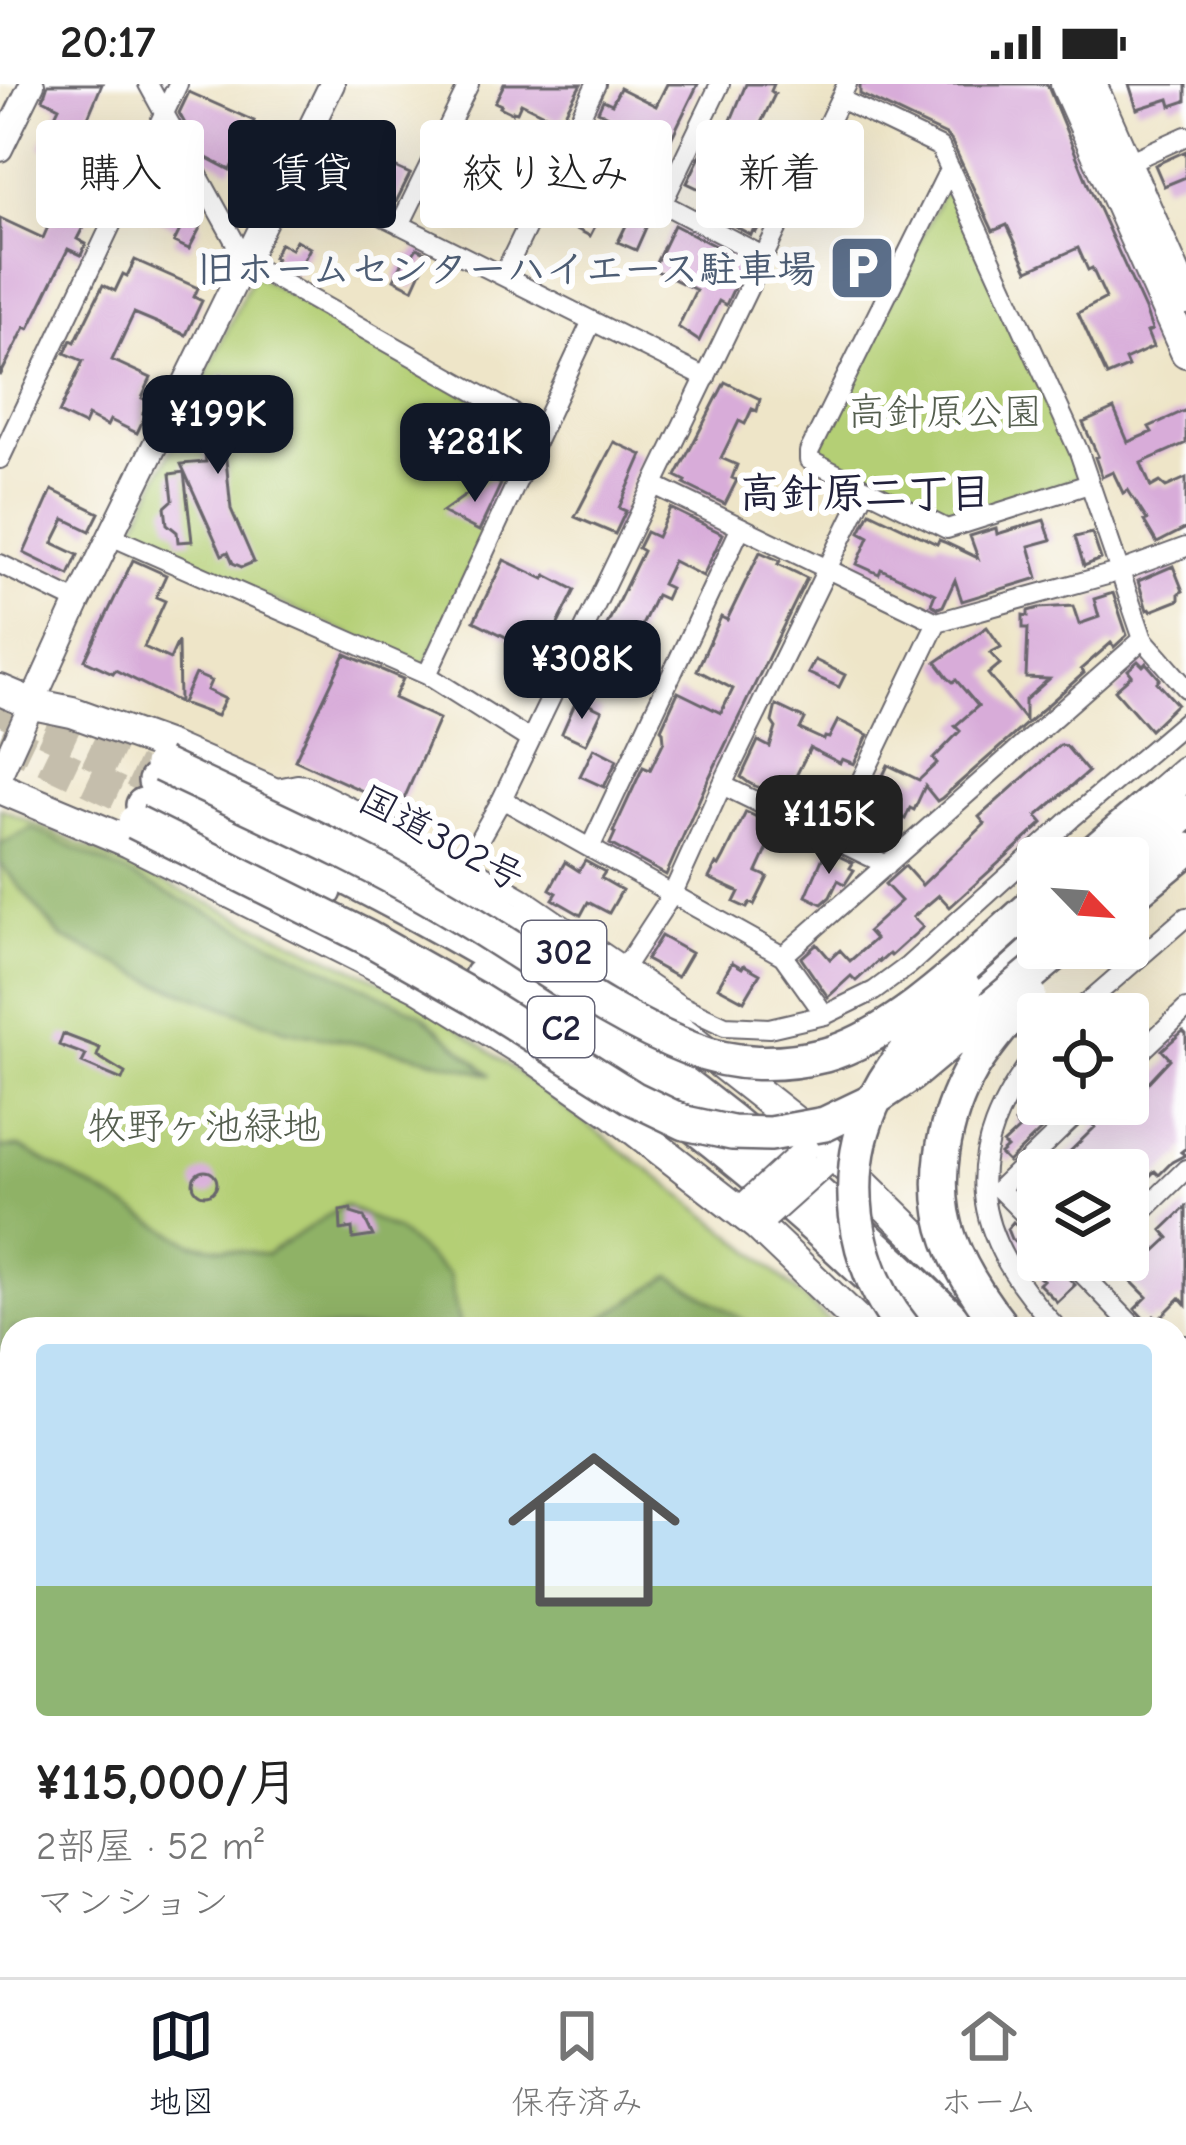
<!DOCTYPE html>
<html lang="ja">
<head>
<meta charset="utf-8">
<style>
  body { margin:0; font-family:"Comic Neue","Klee One",sans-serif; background:#f6f6f6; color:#222; height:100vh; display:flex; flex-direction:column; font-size:45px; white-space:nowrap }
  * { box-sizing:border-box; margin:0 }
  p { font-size:39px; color:#767676 }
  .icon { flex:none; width:66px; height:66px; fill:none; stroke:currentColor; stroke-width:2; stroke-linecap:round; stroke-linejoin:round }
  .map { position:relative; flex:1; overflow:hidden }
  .details { position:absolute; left:0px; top:1233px; width:1188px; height:660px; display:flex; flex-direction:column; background:#fff; border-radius:36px 36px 0 0; box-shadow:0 12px 48px #0002 }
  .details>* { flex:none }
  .banner { position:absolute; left:36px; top:36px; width:1116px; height:108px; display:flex; gap:24px }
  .needle { width:78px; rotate:115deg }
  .controls { position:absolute; left:1017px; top:753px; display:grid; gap:24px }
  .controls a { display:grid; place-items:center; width:132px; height:132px; border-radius:12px; background:#fff; box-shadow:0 12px 48px #0002; font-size:60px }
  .price { position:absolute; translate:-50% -102px; padding:0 27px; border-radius:24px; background:#111827; color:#fff; font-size:39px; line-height:78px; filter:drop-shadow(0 3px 6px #0008) }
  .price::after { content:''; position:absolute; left:50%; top:72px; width:36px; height:27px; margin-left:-18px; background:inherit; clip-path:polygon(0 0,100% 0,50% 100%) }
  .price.on { background:#222; color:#fff }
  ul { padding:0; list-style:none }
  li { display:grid; align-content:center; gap:24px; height:636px; padding:0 36px }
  li span { display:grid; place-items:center; height:372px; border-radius:12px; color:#555 }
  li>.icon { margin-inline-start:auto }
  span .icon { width:216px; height:216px; fill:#fffc; stroke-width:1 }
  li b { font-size:51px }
  .pill { padding:0 42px; border-radius:12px; background:#fff; box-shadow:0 12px 48px #0002; font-size:42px; line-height:108px }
  .pill.on { background:#111827; color:#fff }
  .status { display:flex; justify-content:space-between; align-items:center; height:84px; padding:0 60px; background:#fff; direction:ltr }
  .status svg { height:33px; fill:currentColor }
  .dock { display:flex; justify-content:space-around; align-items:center; height:168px; border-top:3px solid #e0e0e0; background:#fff; font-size:33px; color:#767676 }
  .dock a { display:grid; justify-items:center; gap:6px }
  .dock .on { color:#111827 }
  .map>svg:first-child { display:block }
  .green { fill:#b4cf75; stroke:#6b7858; stroke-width:3 }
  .forest { fill:#8fb266; stroke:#586a50; stroke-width:3 }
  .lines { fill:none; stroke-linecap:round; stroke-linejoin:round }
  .stream { stroke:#7bbbef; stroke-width:4.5 }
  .building { fill:#d8acd9 }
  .motorway-tunnel { stroke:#c5beac; stroke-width:33; stroke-dasharray:33 16; stroke-linecap:butt }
  .minor-casing { stroke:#69666c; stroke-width:22 }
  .tertiary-casing { stroke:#69666c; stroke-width:28 }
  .primary-casing { stroke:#69666c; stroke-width:34 }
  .trunk-casing { stroke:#69666c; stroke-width:34 }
  .motorway-casing { stroke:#69666c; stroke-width:38 }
  .minor { stroke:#fff; stroke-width:18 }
  .tertiary { stroke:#fff; stroke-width:24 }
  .primary { stroke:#fff; stroke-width:30 }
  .trunk { stroke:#fff; stroke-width:30 }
  .motorway { stroke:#fff; stroke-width:33 }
  .tertiary-bridge-casing { stroke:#69666c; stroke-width:28; stroke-linecap:butt }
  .motorway-bridge-casing { stroke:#69666c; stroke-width:38; stroke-linecap:butt }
  .tertiary-bridge { stroke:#fff; stroke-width:24 }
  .motorway-bridge { stroke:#fff; stroke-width:33 }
  .labels { text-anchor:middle; stroke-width:12; stroke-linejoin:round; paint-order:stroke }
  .shield { fill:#fff; stroke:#646476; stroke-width:3 }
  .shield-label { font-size:36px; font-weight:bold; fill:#22223b }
  .service-label { font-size:39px; font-weight:bold; fill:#4e5e75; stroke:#fff; text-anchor:end }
  .park-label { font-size:39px; fill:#555f4f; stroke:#fff }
  .street-label { font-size:39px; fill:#22223b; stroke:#fff }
  .neighbourhood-label { font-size:42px; font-weight:bold; fill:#22223b; stroke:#fff }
</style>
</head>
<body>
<div class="status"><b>20:17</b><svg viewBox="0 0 49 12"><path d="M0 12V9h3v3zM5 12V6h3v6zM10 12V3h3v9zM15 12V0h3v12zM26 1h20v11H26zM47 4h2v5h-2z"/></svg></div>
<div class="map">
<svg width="1186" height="1893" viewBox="0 0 1186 1893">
  <rect width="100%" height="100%" fill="#fff"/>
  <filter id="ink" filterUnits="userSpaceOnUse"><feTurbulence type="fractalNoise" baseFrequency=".00833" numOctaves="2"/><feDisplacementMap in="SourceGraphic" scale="24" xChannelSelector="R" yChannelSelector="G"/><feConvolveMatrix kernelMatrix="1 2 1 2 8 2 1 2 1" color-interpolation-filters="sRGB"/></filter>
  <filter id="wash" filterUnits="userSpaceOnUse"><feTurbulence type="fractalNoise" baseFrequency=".004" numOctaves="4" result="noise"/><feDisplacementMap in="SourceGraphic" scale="48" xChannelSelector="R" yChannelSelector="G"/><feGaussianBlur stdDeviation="2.7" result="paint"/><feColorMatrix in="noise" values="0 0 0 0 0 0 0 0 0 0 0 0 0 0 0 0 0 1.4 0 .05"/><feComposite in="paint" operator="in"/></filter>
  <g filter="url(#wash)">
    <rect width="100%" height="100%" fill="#eee5c8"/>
    <!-- green -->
    <path class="green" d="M942,110L954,111L1080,391L1075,396L947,437L819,376L816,368Z
      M253,190L533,347L425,583L130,453Z
      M0,724L418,914L666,1099L757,1171L837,1245H12V1881H1060L1059,1893H0Z"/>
    <!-- forest -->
    <path class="forest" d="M32,744L421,930L491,991L411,970L286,946L158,899L61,853L0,779V761Z
      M20,1063L193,1160L266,1171L344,1121L398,1147L449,1191L460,1245H12V1588L0,1581V1064Z
      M671,1192L758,1245H585Z
      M799,1881H863L890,1893H773L784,1885Z"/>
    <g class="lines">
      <!-- stream -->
      <path class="stream" d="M937,1881L971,1890"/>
    </g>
    <g id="blocks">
      <!-- building -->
      <path class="building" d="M48,0H102L78,57L119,76L108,98L115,101L102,128L93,124L77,155L86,160L81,171L68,165L29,245L25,243L0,292V134L43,154L51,136L55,138L84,75L57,61L53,69L40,63L59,23L43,15Z
        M504,0H581L560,38L521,19L517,28L513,27L512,29L500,23L501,21L495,18Z
        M667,0H698L650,98L598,70L613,35L598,27L603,16L612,20L620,4L656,22Z
        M746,0H774L771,7L775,10L748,66L784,83L781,89L784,90L762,136L756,148L753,146L751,151L726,137L733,121L687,99L710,52L722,58Z
        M860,0H1047L1090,105L1146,228L1152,246L1147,248L1153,263L1125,276L1128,283L1107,292L1078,229L1106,214L1092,184L1088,186L1078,164L1028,186L1007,141L993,147L951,56L946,51L860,10Z
        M1129,0H1186V17L1171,22L1169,15L1137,25Z
        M189,8L254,37L230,86L203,72L179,29Z
        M513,59L543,73L526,114L492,99L495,94L477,85L482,73L500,82Z
        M1186,67V93L1164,102L1155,81Z
        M159,72L177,81L179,85L172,100L191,109V114L199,120L194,130L201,133L197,140L201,142L189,165L174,158L180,146L153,133L156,128L137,119Z
        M388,80L410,90L396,118L375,108Z
        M583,93L638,122L634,131L607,119L590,152L565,139L581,109L577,107Z
        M631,131L648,139L636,166L618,158Z
        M674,141L746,178L726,221L719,217L699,257L678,243L696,206L653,185Z
        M296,156L310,164L296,191L274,178L276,174L273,173L280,159L291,165Z
        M417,164L429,170L413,205L394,195L407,170L412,172Z
        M135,176L198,204L194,213L202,217L186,251L134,229L112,276L151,294L142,314L149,317L143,329L146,330L137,349L110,336L107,342L88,332L84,341L59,329L83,277L65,269L71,256L75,258L103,201L115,207L123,190L127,192Z
        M221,291L237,295L224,356L231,425L254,478L242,483L233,479L228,468L222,471L181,380L206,378L203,354L197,352L201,337L205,336L209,327Z
        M725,298L760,315L757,327L752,325L745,340L739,337L721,374L737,381L732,394L737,396L725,420L684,400L686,397L676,392Z
        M1114,325L1128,358L1152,348L1149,343L1186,326V359L1141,379L1151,403L1160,398L1166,403L1186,394V444L1157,459L1144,437L1147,436L1128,406L1123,409L1113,388L1102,393L1095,373L1098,372L1083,339Z
        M614,358L642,371L619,424L626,427L615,450L575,433Z
        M184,388L192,457L178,458L177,448L167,440L165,423L173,416L170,390Z
        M490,394L501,400L479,447L442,428Z
        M52,406L99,429L90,447L65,435L53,459L78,471L69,491L24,469Z
        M670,424L723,450L703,492L673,477L662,500L670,504L665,515L656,511L622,585L609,578L596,604L590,607L573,598L600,543L605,545L643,467L638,464L646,448L657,453Z
        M870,428L937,460L939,456L944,458L978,474L970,452L996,444L997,450L1044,436L1051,456L1029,462L1038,494L962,517L955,496L943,522L938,524L931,520L935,510L881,485L879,490L857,480L869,453L860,448Z
        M1092,449L1101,475L1084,482L1075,453Z
        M760,468L780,477L778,480L807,494L708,696L666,791L610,760L615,749L613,748L643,683L650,686L664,657L663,647L661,645L678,608L721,629L733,605L697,586L721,533L727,536Z
        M133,476L166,491L156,513L165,517L144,563L170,575L178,557L179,618L115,586L113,589L85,576Z
        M504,476L544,495L546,491L575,506L544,568L520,556L518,559L474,537Z
        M1173,482L1183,507L1179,509V516L1151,527L1150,525L1147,526L1138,497Z
        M1113,509L1127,551L1114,563L1111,559L1081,585L1084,589L942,714L937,717L925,702L914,726L910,724L905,735L899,732L889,753L885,752L882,758L879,757L877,761L855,751L888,681L919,696L937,679L933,675L960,647L955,642L978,622L956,596L953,598L948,594L936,578L987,543L1001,563L990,569L1000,580L988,590L1025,636V616L1049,595L1026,594L1028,544H1023V531L1028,532V527L1039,524L1073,522L1079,540L1099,533L1094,515Z
        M345,570L403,595L394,614L439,635L400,724L295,676Z
        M815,576L845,591L839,603L808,589Z
        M1138,577L1143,582L1146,579L1160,595L1157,598L1177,620L1150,646L1115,606L1132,591L1128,586Z
        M195,590L211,597L207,606L225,615L217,632L182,619Z
        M577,615L602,627L586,660L562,649Z
        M776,621L805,635L800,645L824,656L825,653L829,654L838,636L868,651L854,680L842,675L840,679L810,664L784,716L749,699L741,693L758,657L770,663L776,644L772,638Z
        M1060,661L1066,662L1088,688L1037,732L1043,739L950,823L939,811L913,833L923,843L891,872L889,870L880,878L879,876L856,897L851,892L828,913L801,874L817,860L830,875L840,866L850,877L875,855L868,847L901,817L885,800L905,782L922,801L985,740L979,733Z
        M594,664L617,676L604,703L580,692Z
        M746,728L772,740L768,749L777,753L771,766L768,764L757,788L768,793L754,821L750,819L747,824L734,818L739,808L709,794L716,780L719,782L724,773Z
        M826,766L853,779L850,784L854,786L845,800L838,796L830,813L822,820L806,812Z
        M585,777L605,788L601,794L622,806L609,829L588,818L581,831L553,815L557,809L550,805L565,778L579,787Z
        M661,852L691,869L677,893L646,876Z
        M732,878L742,884L744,881L760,890L744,917L718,903Z
        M1183,947L1186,950V1064L1181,1068L1185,1071L1172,1078L1159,1091L1155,1087L1128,1114V1086H1051L1095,1043L1092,1040L1104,1029L1107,1033L1120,1020H1128L1170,975L1162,966Z
        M63,950L100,964L97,972L125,989L122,996L82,979L86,971L59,961Z
        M1038,998V1020H1068L1008,1078L1000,1070L1007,1064L1003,1060L1019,1045L1015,1039L1021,1034L1018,1031L1030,1020L1023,1012Z
        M193 1099a12 12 0 1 1 24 0a12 12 0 1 1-24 0Z
        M1186,1123V1221L1180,1214L1158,1236L1154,1232L1148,1239L1135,1225L1147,1213L1121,1187L1134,1174L1140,1181L1169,1154L1162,1146Z
        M351,1125V1129L364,1133L373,1152L353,1155L352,1144L341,1146L340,1127Z
        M1013,1138L1028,1154L1038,1157V1191L1021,1175L1019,1172L1024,1167L1011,1155L1007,1145Z
        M1057,1182L1075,1201L1057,1218L1039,1200L1043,1196L1040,1194L1051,1184L1053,1186Z"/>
    </g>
  </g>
  <g filter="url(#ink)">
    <use href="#blocks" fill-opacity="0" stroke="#69666c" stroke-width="3"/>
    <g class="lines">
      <!-- motorway-tunnel -->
      <path class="motorway-tunnel" d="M0,624L155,697
        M0,653L143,721"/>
      <!-- minor casing -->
      <g class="minor-casing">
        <path id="minor" d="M148,0L246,178L541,345
          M840,15L940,63L1079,368L1143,555L1186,604
          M564,68L763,172
          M1126,79L1186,52
          M950,84L809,368V376L947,445L1089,400
          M291,86L706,294
          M663,118L720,0
          M400,141L469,0
          M503,192L596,0
          M0,375L178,0
          M654,401L937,538L1118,488L1186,463
          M111,452L427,591L530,656
          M0,480L78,518
          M427,591L592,237
          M722,701L887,781
          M267,706L297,700L306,701L465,780L522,813L680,921L725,942L769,944L825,931L874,907L908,882L1072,734L1186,637
          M502,715L783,872L825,931
          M833,755L937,538
          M590,764L741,443
          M465,780L502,715L847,0
          M783,872L1143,555
          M626,881L673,809L722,701L866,405
          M1074,930L1186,833
          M1038,967C956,1072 969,1150 1058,1245
          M1128,980L1186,925
          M1128,1142L1186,1085
          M1038,1144L999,1105L1087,1020
          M1069,1176L1136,1245
          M1176,1271L1186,1261
          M1176,1286L1186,1296
          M1176,1369L1186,1379
          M1176,1590L1186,1599
          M1176,1759L1186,1769
          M1059,1893L1060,1881"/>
      </g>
      <!-- tertiary casing -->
      <g class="tertiary-casing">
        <path id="tertiary" d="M0,65L32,0
          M0,690L78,518L332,0
          M956,932L1038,859"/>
      </g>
      <!-- primary casing -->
      <g class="primary-casing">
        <path id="primary" d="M1066,0L1186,268
          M1091,0L1186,215"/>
      </g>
      <!-- trunk casing -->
      <g class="trunk-casing">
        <path id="trunk" d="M0,606L33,620L72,628L169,663L267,706L386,763L459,802L541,852L667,937L817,1055L969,1203
          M0,704L129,758L416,901L533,973L613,1029L757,1141L866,1245
          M1176,1554L1186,1564"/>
      </g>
      <!-- motorway casing -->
      <g class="motorway-casing">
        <path id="motorway" d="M155,697C314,777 477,854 624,956C746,1041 857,1142 963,1245
          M143,721L325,807
          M1087,774L1186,689
          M1128,780L1186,728
          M1128,814L1186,766
          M481,892C642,991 790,1114 925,1245
          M1176,1430L1186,1440
          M1176,1463L1186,1474
          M1176,1498L1186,1509
          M1176,1532L1186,1542"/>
      </g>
      <!-- minor -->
      <use href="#minor" class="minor"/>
      <!-- tertiary -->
      <use href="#tertiary" class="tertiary"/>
      <!-- primary -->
      <use href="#primary" class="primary"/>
      <!-- trunk -->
      <use href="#trunk" class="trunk"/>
      <!-- motorway -->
      <use href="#motorway" class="motorway"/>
      <!-- tertiary-bridge casing -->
      <g class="tertiary-bridge-casing">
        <path id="tertiary-bridge" d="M749,1117L806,1065
          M767,1132L824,1081"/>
      </g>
      <!-- motorway-bridge casing -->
      <g class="motorway-bridge-casing">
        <path id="motorway-bridge" d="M161,681C259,728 361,772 454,828C532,874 606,932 691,965C733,982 781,982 825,971C899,951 980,867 1038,817
          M135,738L368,854L474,914L633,1014L685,1039L732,1049L770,1050L825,1040L867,1020L910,991L1062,864
          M904,1245C851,1180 839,1086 877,1011C897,971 933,935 965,905
          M1003,1245C982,1218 962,1189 950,1156C930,1102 943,1034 972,984C988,958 1010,934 1029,910"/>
      </g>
      <!-- tertiary-bridge -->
      <use href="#tertiary-bridge" class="tertiary-bridge"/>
      <!-- motorway-bridge -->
      <use href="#motorway-bridge" class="motorway-bridge"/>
    </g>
  </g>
  <!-- icons -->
  <defs>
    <g id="parking-square" transform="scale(3.45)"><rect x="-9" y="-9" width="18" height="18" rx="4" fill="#5c6f8a" stroke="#fff"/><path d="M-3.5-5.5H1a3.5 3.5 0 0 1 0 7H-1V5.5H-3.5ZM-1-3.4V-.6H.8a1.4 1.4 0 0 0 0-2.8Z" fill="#fff"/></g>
  </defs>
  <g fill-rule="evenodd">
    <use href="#parking-square" x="862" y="184"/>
  </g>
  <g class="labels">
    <!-- shield labels -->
    <g class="shield">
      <rect x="522" y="837" width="84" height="60" rx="9"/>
      <rect x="528" y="913" width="66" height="60" rx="9"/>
    </g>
    <g class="shield-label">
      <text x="564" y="880">302</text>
      <text x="561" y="956">C2</text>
    </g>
    <!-- service labels -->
    <g class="service-label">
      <text x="816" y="198">旧ホームセンターハイエース駐車場</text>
    </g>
    <!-- park labels -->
    <g class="park-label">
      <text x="945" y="341">高針原公園</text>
      <text x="204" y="1055">牧野ヶ池緑地</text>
    </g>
    <!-- street labels -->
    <g class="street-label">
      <text transform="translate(442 753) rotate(28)" y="14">国道302号</text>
    </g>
    <!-- neighbourhood labels -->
    <g class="neighbourhood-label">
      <text x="865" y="423">高針原二丁目</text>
    </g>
  </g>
</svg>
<div class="controls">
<a><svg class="needle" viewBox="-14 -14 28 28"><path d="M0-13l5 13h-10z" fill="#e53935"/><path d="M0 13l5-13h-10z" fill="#767676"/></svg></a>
<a><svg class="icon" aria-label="locate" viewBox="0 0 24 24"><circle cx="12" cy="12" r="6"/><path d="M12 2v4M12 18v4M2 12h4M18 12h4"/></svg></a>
<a><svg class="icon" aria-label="layers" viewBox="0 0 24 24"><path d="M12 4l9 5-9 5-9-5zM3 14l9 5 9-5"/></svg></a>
</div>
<b class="price" style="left:218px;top:393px">¥199K</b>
<b class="price" style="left:475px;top:421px">¥281K</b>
<b class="price" style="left:582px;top:638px">¥308K</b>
<b class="price on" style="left:829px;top:793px">¥115K</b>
<div class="banner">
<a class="pill">購入</a>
<a class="pill on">賃貸</a>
<a class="pill">絞り込み</a>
<a class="pill">新着</a>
</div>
<section class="details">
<ul>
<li><span style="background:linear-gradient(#bfe0f5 65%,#8fb573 0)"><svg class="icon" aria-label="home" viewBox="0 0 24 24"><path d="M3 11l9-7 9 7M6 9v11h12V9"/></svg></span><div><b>¥115,000/月</b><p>2部屋 · 52 m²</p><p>マンション</p></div></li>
</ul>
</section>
</div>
<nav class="dock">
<a class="on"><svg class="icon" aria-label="map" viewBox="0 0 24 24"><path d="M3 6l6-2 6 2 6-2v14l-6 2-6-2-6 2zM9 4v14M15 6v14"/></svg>地図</a>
<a><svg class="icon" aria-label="saved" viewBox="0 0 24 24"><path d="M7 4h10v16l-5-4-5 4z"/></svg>保存済み</a>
<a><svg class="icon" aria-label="home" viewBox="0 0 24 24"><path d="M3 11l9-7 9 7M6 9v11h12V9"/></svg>ホーム</a>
</nav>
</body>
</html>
